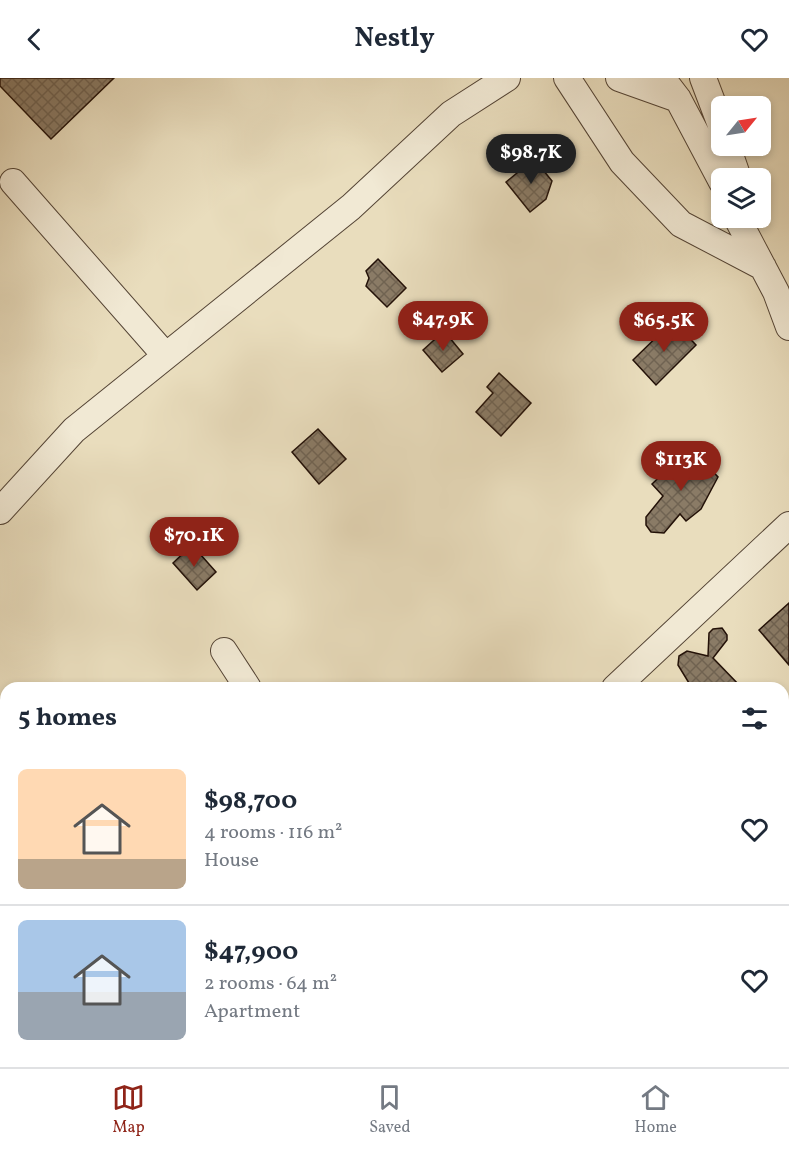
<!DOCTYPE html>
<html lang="en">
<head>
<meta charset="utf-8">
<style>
  body { margin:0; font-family:Vollkorn,serif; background:#f6f6f7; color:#1f2937; height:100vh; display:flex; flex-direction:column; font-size:22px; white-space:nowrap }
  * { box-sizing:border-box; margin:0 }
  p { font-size:20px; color:#747a83 }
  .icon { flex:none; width:33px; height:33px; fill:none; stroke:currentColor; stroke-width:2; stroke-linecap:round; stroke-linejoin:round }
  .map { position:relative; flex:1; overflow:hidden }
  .side { position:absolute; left:0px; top:604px; width:789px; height:386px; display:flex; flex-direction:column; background:#fff; border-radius:18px 18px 0 0; box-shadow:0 3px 9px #0003 }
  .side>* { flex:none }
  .needle { width:39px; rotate:60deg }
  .buttons { position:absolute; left:711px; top:18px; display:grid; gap:12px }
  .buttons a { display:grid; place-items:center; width:60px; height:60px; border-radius:9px; background:#fff; box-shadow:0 3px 9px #0003; font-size:30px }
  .price { position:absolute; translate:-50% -51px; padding:0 14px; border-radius:21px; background:#8f2418; color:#fff; font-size:20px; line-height:39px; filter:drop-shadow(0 2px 3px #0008) }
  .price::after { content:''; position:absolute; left:50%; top:36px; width:18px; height:14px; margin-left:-9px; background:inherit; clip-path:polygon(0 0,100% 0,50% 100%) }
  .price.current { background:#222; color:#fff }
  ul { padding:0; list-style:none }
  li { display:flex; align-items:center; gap:18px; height:150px; padding:0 18px }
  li+li { border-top:2px solid #e0e1e3 }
  li span { display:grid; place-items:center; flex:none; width:168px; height:120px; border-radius:9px; color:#555 }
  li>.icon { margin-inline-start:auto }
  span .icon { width:72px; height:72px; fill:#fffc; stroke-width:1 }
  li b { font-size:26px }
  h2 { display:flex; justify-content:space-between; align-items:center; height:72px; padding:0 18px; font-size:26px }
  header { display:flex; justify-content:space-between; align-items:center; height:78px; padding:0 18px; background:#fff; font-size:27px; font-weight:700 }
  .dock { display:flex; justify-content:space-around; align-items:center; height:84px; border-top:2px solid #e0e1e3; background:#fff; font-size:16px; color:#747a83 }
  .dock a { display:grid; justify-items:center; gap:3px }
  .dock .current { color:#8f2418 }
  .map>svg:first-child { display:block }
  .building { fill:url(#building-cross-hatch); stroke:#231108; stroke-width:1.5 }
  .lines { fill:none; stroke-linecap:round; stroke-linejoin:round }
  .minor-casing { stroke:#544435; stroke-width:28 }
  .minor { stroke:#f1e9d4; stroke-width:26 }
</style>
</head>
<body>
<header><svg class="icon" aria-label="back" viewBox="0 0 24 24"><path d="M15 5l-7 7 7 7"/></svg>Nestly<svg class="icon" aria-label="heart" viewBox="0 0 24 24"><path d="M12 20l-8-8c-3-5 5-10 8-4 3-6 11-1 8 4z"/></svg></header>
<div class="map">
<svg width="789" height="989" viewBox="0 0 789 989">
  <defs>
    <pattern id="building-cross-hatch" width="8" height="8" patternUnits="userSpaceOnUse" patternTransform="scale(1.5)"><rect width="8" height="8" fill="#8a7b66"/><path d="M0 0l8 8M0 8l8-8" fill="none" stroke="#706352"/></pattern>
  </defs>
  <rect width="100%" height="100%" fill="#e9ddbd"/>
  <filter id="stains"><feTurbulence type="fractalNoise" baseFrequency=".00333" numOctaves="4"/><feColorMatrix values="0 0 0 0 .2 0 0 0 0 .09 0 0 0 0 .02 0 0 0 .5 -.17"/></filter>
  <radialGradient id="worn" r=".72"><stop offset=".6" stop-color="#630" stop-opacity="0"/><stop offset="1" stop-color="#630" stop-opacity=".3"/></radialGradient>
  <!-- building -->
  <path class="building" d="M0,0H114L51,61L0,8Z
    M534,81L552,103L546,121L530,134L506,104Z
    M378,181L406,210L387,229L366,208L369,200L366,193Z
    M673,243L696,267L656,307L633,282Z
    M444,253L463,276L442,294L423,272Z
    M499,295L531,325L501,358L476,334L493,315L487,309Z
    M318,351L346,381L319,406L292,374Z
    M690,370L718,399L701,431L686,443L680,436L664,455L651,454L646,447V439L663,418L652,406Z
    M192,467L216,494L197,512L173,485Z
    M789,525V587L759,552Z
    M722,550L727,557V562L713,580L742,610H692L678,587L679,578L687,573L708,578L709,555L713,551Z"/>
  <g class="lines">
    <!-- minor casing -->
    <g class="minor-casing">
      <path id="minor" d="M567,0L622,84L681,146L763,189
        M619,0L678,21
        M662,0L678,21L722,104
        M703,0L722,50
        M727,68L738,100
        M13,104L165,277
        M737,140L776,214L789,249
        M0,433L74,352L351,129L451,36L507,0
        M224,573L248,610
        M615,610L789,447
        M788,647L789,648
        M0,654L6,660
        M788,945L789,946
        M235,984L237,989"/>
    </g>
    <!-- minor -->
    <use href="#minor" class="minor"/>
  </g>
  <rect width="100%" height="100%" filter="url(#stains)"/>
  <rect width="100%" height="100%" fill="url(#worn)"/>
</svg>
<div class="buttons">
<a><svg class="needle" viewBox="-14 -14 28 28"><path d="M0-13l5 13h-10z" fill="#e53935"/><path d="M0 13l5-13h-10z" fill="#747a83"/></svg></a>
<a><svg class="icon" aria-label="layers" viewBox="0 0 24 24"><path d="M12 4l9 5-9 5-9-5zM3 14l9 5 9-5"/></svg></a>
</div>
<b class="price current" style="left:531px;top:107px">$98.7K</b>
<b class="price" style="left:443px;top:274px">$47.9K</b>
<b class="price" style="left:664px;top:275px">$65.5K</b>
<b class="price" style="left:681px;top:414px">$113K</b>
<b class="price" style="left:194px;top:490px">$70.1K</b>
<section class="side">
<h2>5 homes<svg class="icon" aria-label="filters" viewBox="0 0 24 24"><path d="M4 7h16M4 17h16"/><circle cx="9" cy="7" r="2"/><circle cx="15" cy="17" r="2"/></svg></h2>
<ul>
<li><span style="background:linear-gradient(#ffd9b3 75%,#b9a48a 0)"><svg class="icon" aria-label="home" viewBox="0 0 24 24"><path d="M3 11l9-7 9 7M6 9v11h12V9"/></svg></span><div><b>$98,700</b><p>4 rooms · 116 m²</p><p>House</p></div><svg class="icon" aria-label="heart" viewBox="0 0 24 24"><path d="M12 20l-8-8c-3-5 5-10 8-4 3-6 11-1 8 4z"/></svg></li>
<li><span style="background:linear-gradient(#a9c7e8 60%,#9aa5b1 0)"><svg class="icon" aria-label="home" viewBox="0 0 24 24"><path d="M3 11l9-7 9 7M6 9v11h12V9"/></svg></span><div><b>$47,900</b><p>2 rooms · 64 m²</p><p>Apartment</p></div><svg class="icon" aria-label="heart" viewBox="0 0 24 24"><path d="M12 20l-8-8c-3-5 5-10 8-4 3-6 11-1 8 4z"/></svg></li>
</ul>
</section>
</div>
<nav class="dock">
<a class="current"><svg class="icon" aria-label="map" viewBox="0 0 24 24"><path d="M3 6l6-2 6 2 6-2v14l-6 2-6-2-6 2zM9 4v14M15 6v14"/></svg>Map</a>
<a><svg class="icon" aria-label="saved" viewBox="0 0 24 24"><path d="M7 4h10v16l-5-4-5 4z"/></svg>Saved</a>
<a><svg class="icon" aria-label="home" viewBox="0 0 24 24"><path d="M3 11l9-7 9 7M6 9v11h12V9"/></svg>Home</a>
</nav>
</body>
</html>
